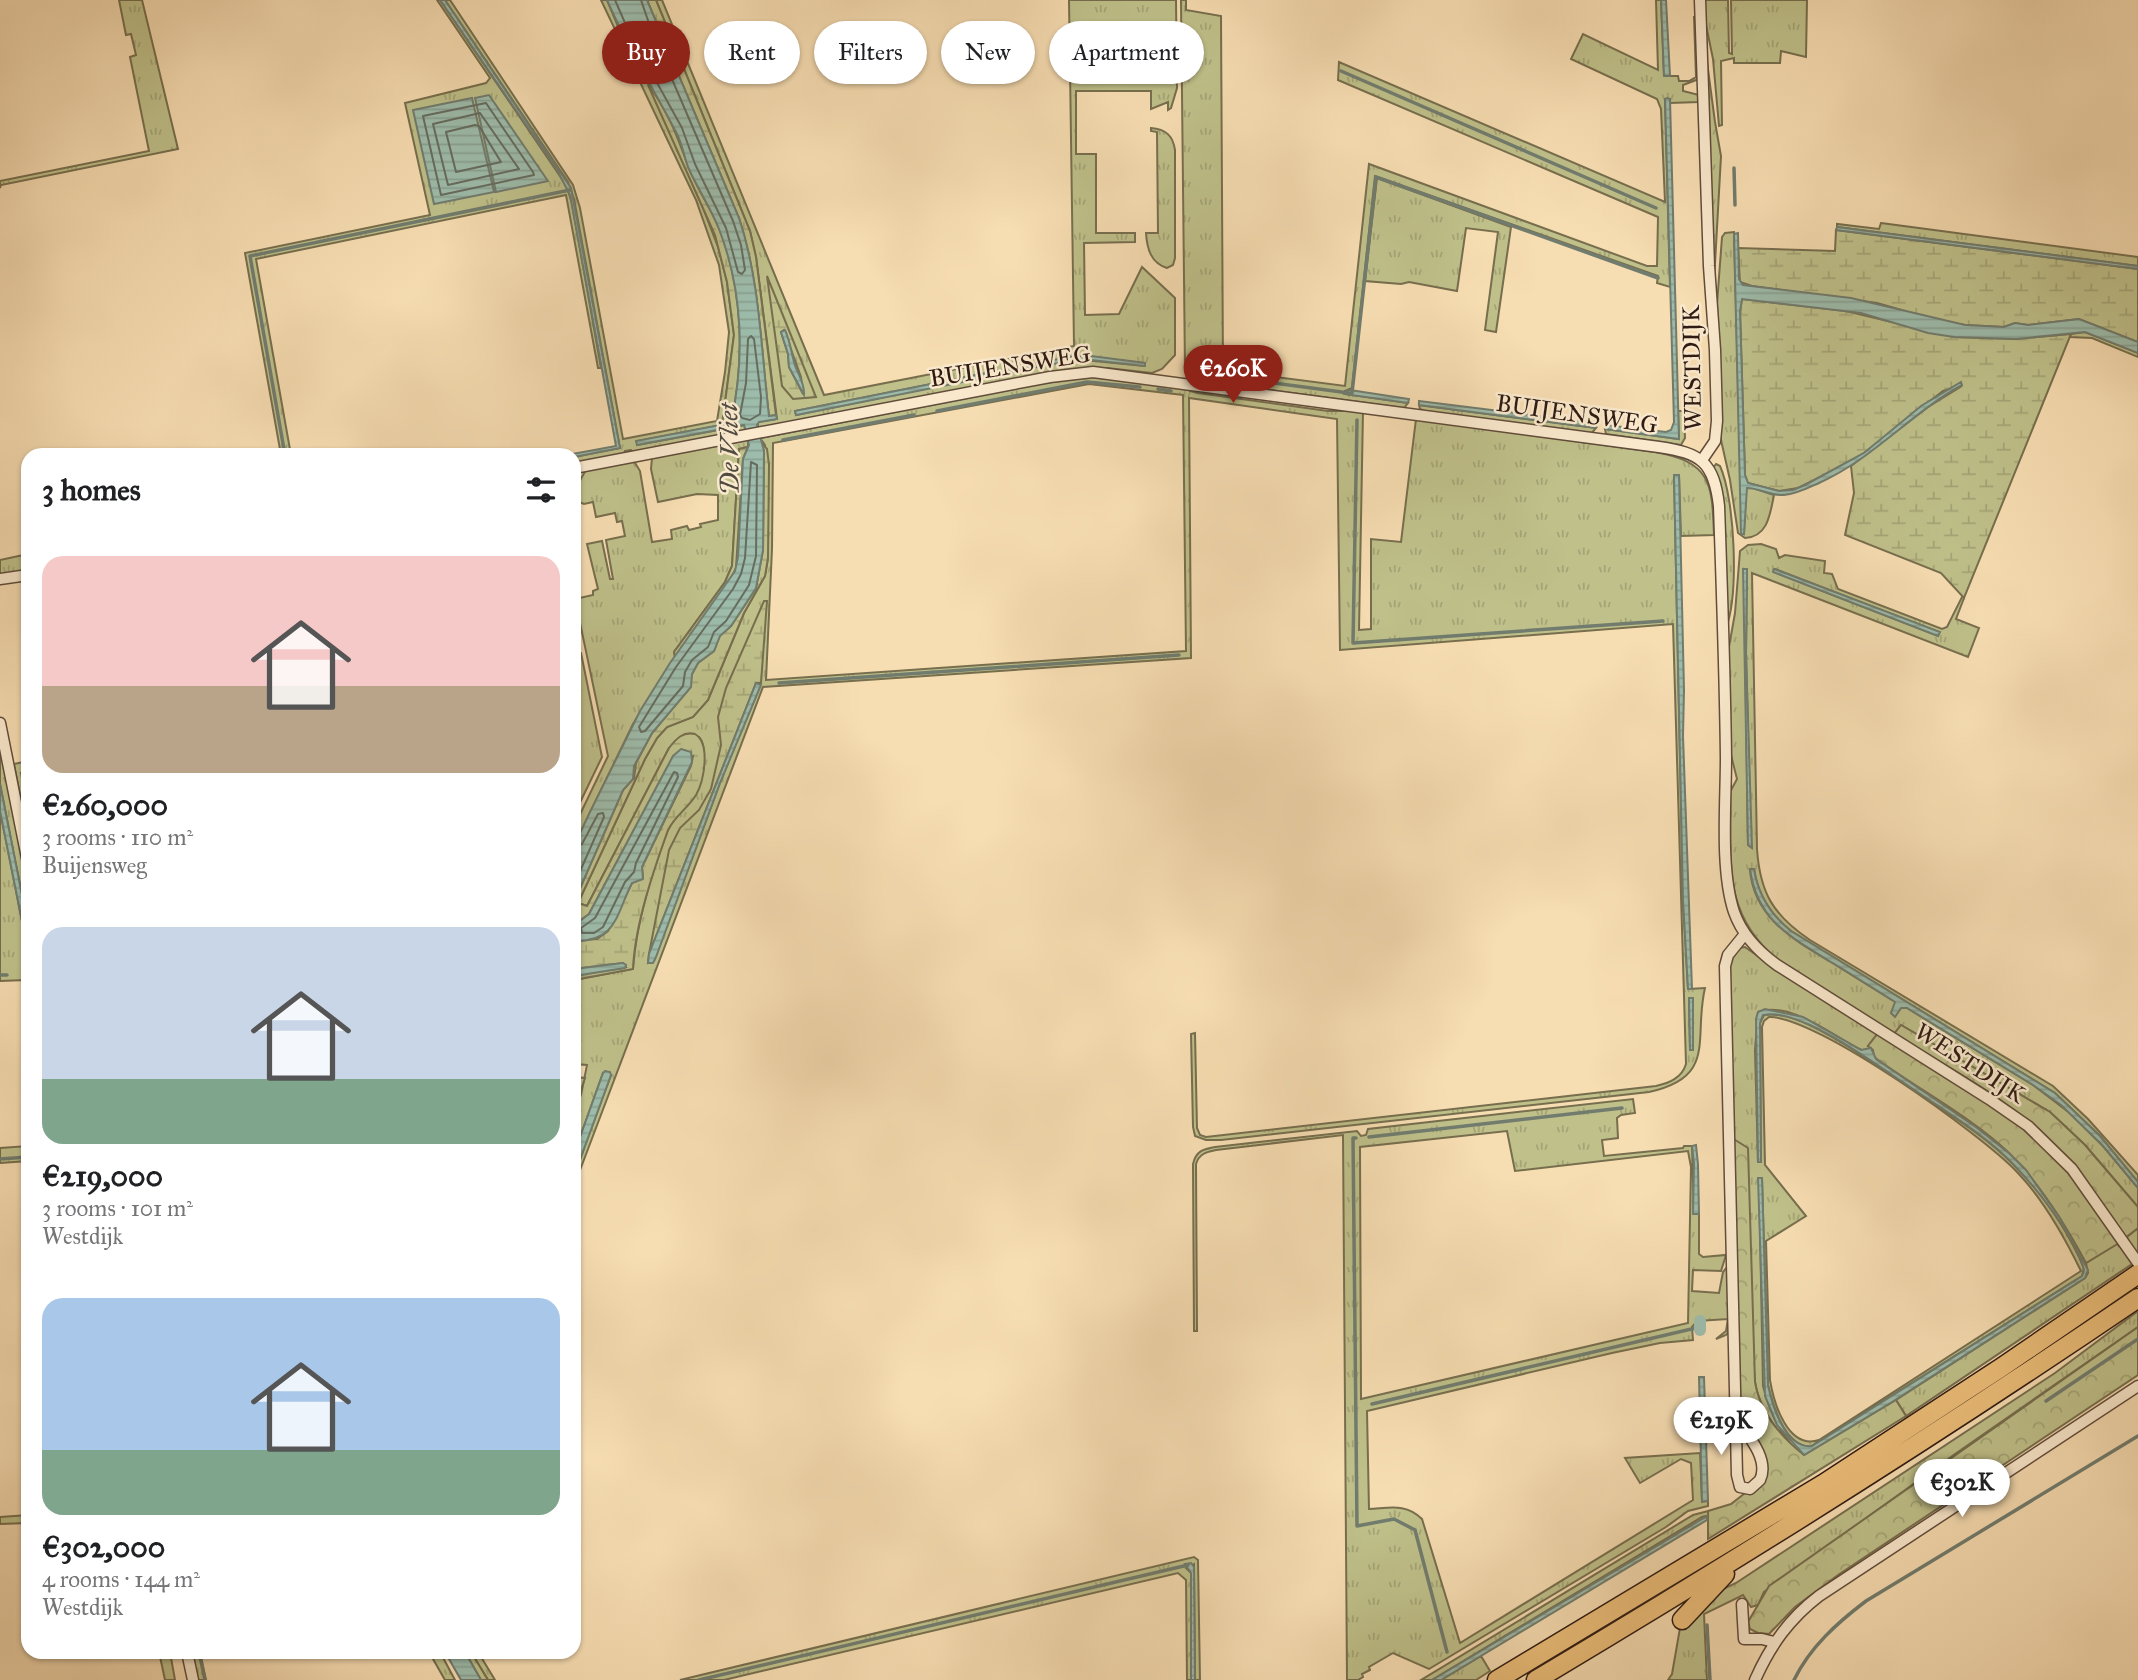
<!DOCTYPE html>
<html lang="en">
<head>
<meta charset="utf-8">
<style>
  body { margin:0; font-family:"IM FELL Great Primer",serif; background:#f6f6f6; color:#202124; height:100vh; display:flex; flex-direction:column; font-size:26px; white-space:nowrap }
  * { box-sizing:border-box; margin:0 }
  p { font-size:23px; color:#757577 }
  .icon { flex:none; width:38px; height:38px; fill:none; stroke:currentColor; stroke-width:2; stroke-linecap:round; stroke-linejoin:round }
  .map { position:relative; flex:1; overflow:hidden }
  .drawer { position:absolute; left:21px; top:448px; width:560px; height:1211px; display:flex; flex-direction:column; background:#fff; border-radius:21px; box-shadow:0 2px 5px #0004 }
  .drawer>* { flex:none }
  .top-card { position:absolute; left:602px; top:21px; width:665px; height:63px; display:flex; gap:14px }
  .price { position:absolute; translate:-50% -60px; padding:0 16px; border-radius:24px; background:#fff; color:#222; font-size:23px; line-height:46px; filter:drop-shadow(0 2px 4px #0008) }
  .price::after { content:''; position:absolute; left:50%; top:42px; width:21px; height:16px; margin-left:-10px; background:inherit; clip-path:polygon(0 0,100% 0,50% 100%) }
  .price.active { background:#8f2418; color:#fff }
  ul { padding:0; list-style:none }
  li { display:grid; align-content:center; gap:14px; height:371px; padding:0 21px }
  li span { display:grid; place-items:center; height:217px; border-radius:21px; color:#555 }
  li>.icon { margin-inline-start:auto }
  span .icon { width:126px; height:126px; fill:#fffc; stroke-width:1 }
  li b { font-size:30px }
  h2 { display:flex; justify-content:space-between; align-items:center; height:84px; padding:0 21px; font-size:30px }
  .chip { padding:0 24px; border-radius:32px; background:#fff; box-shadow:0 2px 5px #0004; font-size:24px; line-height:63px }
  .chip.active { background:#8f2418; color:#fff }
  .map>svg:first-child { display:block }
  .grass { fill:url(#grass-tufts); stroke:#776e4e; stroke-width:2; fill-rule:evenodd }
  .forest { fill:url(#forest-crowns); stroke:#776e4e; stroke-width:2 }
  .wetland { fill:url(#wetland-marsh); stroke:#776e4e; stroke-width:2; fill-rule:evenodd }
  .water { fill:url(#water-rules); stroke:#717c6e; stroke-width:2 }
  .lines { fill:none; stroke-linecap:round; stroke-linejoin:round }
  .shore { stroke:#666c5f; stroke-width:2 }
  .stream { stroke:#717c6e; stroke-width:3.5 }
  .canal { stroke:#9dbcab; stroke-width:12 }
  .street-casing { stroke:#614c3b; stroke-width:13 }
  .highway-casing { stroke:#2f1b13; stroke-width:21 }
  .street { stroke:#fae9cd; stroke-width:10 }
  .highway { stroke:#ecbe79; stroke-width:18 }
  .labels { text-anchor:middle; stroke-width:5; stroke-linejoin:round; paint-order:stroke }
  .street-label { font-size:24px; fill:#2f1b13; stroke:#fae9cd }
  .water-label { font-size:26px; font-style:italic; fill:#504b41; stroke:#fae9cd }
</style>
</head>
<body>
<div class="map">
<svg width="2138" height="1680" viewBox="0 0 2138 1680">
  <defs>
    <pattern id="grass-tufts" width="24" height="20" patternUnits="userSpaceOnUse" patternTransform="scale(1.75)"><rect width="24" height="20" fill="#bfc08a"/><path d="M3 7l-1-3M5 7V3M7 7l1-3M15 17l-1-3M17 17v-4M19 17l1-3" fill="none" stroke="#a4a476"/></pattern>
    <pattern id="forest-crowns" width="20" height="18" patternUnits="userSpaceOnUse" patternTransform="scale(1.75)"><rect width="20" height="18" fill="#bfc08a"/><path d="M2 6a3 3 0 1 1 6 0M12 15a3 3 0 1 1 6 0" fill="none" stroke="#a4a476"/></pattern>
    <pattern id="wetland-marsh" width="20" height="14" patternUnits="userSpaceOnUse" patternTransform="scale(1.75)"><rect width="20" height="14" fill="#bfc08a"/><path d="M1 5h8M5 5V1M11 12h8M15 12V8" fill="none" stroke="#a4a476"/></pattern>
    <pattern id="water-rules" width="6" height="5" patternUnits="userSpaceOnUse" patternTransform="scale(1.75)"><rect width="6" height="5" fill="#9dbcab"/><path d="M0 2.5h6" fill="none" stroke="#88a192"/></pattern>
  </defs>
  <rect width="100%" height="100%" fill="#f7ddb2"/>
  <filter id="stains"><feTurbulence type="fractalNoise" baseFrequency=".00286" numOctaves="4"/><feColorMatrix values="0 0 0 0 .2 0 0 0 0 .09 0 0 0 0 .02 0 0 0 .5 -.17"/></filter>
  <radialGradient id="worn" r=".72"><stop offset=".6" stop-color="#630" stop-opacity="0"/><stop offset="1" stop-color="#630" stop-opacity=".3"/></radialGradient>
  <!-- grass -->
  <path class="grass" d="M119,0H142L178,149L1,185L0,188V181L149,151L130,57L136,55L131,34L126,35Z
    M437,0H440L566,185L572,203L601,368H598L566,195L256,259L291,455H281L245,253L430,215L405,103L486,83L490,78Z
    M445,0H450L573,185L580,208L623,439L717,421L725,372L729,332L719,265L696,200L601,0H607L622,36L642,70L703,208L718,247L727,282L734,335L722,425L637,441V445L745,425L746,432L634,453L631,450L625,451L623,455L574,464V457L620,448L574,199L568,182Z
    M656,0H662L824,395L1074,346L1069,0H1176L1177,88L1171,108L1168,110V102L1151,109V91H1076V154H1096V233H1135V242L1084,243L1085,315L1119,314L1142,267L1175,298V355L1162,369L1152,373L1107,368L1072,369L758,429V422L777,419L756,257L750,231ZM1083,356L1145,363L1144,366L1084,360L1054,363ZM1037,363L1038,366L796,415L795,411Z
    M1181,0H1186V10L1221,16L1223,370L1345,386L1369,164L1647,266H1657L1658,217L1338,80L1339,62L1665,202L1661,109L1657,99L1571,59L1583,34L1658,70L1656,0H1661L1664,76H1678L1679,81H1689L1696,77L1694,17H1696L1699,79L1683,85V91L1699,95V102L1670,103V99H1665L1670,287L1657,283L1658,276L1375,176L1352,388L1345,391V394L1408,403L1404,408L1225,384L1222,378L1185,371Z
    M1704,0H1728L1729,53L1732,54L1731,0H1807L1806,57L1781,51L1780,63H1734V58L1721,61L1722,125L1719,126L1713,59L1705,20Z
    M1705,47L1715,122L1721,156L1714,282Z
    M1151,128C1166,129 1173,136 1175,150V258L1173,265L1167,268C1151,263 1147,249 1146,233H1158L1157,132L1151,131Z
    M1377,178L1511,227L1496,332L1485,330L1498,232L1466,228L1457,291L1409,282L1401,284L1365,281Z
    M1881,223L2138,257V266L1837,227V224L1879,229Z
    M1734,232L1742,533L1744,534L1746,489L1750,487L1774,495C1770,514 1768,537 1745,538L1738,533L1730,480L1721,440L1717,304L1722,237L1725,233Z
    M2085,332L2138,353V357L2092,338L2070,337L2071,334Z
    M1090,377L1190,388V391L1198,393L1328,411H1363L1359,630L1371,629V539L1401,542L1416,419L1655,452C1712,462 1712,484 1714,535L1681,536L1679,475H1674L1683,900L1688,989L1705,988C1693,1038 1718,1077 1649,1092L1221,1140H1206L1195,1136L1193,1127L1191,1034L1195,1033L1197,1128L1200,1135L1206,1137L1656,1086C1669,1083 1682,1078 1686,1064L1673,624L1340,650L1337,419L1189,398L1191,658L763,687L574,1186V1176L611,1075L603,1073L574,1154V1111L581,1095L587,1065L574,1064V980L633,969C636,922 652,873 668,830C684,800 700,803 704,763C704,754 705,744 699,737L669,748L587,906L578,903L645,759L657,738L667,727L693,717L708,700L744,613L765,576L768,558V514L765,445L760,438L1045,383ZM1089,384L1183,395L1186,651L766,680L772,549L773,443ZM760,683L720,783L654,961L648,963L649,954L734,734ZM1689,998H1693V1050H1690Z
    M1419,405L1596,428L1591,434L1425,411L1420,409Z
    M1678,411H1684L1685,438L1681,445L1606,434L1605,429L1679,439Z
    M748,440V447L739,449L732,566L725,582L674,652L675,657L633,724L574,846V827L608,756L575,599L593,595V591L598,589L587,544L602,541L610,579H613L606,540L625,536L622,521L617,522L615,513L596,517L593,502L584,504L579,502L576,487L586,470L634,461L640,471L652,542L672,539L671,530L687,526L689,530L701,527L700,524L718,520V495L697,494L658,502L651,469L652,458Z
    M1716,464L1720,466C1735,499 1739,594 1726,628L1713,468Z
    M1761,544L1776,549L1779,558L1785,555L1825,561L1824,573L1832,574L1838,589L1942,629L1947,627L1963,595L1964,598L1956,619L1979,628L1968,657L1752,573L1757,849C1760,893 1773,915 1810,940L2053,1086L2088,1119L2138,1175V1182L2100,1136L2055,1093L1791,931C1770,914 1758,896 1754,869H1750C1753,917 1794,940 1831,962C1853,976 1874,989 1896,1002L1891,1013L1895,1016L1901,1008H1907L2033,1085L2071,1114L2103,1146L2138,1188V1207L2085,1145L2050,1112L1901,1025L1894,1034L1777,959C1720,912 1732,858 1730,792L1737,779L1730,751L1727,658L1735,613L1740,551L1748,545ZM1744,569L1747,570L1746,654L1751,847L1748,845ZM1775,569L1939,632L1938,636L1774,572Z
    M28,554V570L0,575V560Z
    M581,653L602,757L574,815V654Z
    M0,747L28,885V925L0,784Z
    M28,761V771L21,773L28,806V838L14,764Z
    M0,811L28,951V990L26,980L0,981Z
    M1745,947L1790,979L1878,1033L1868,1046L1871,1048L1864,1051C1835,1038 1791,1000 1758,1012L1755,1050L1758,1162H1761L1760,1023L1764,1015C1778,1013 1797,1019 1810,1025C1848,1044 1883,1069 1918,1093C1950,1115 1984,1135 2012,1163C2042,1192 2067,1230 2084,1268L2082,1276L1810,1447C1784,1445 1773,1406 1768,1385L1762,1178H1759L1763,1386C1769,1408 1776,1426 1791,1444C1773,1426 1759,1408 1755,1382L1732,1138L1728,973L1731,956L1739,948ZM1769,1017C1817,1016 1982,1135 2017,1172C2044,1200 2064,1236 2081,1271L1819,1440C1788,1450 1774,1404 1770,1380L1766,1241L1806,1216L1765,1165L1762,1027L1764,1021Z
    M1633,1099L1635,1113L1621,1115L1617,1118L1618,1138L1602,1140L1604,1156L1683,1148L1684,1146H1692L1694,1214H1699V1254L1703,1257L1726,1255L1721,1271L1693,1270L1692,1291L1719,1293L1723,1272L1728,1266L1729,1331L1726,1335L1716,1339L1726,1331L1728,1319L1697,1321L1692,1327L1693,1340L1660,1343L1612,1353L1367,1411L1369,1509C1390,1508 1406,1503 1422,1519L1460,1643L1693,1500L1691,1463L1681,1459L1640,1483L1625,1458L1700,1453L1702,1501H1708V1506L1688,1511L1666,1527L1429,1669L1393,1653L1369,1667L1370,1670L1362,1674L1363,1677L1358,1680H1347L1343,1135L1216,1150C1206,1152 1199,1154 1196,1164L1197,1331H1194L1193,1164C1196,1151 1203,1149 1215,1147L1357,1131L1361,1136L1366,1135L1368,1129ZM1507,1131L1515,1171L1688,1151L1691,1167L1688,1323L1361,1399L1360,1147Z
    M28,1146V1161L0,1163V1148Z
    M2138,1228V1260L1906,1416L1896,1400L2085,1278L2088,1273L2086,1263L2117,1243L2119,1246L2128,1240L2127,1237Z
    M2138,1311V1327L1955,1454L1764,1592L1758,1605L1751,1607L1743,1595L1704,1614L1707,1680H1668L1672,1674L1680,1628L1713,1594L1736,1583L2055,1373Z
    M1708,1511V1520L1706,1516L1702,1517L1432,1680H1421L1693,1515Z
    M28,1515V1523L0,1524V1517Z
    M1194,1557L1198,1560L1200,1680H1195L1194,1564L1186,1568L1191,1573V1680H1187L1186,1580L1178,1573L724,1680H680Z
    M159,1652H170L175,1680H165Z
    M191,1652H200L206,1680H197Z
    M429,1652H440L455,1680H445Z
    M471,1652H478L495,1680H488Z
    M1481,1656L1490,1671L1476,1680H1441Z"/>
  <!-- forest -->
  <path class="forest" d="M1901,1025L2050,1112L2085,1145L2138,1207V1228L2125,1238C2104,1208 2083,1174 2058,1148C2012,1100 1950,1069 1894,1034Z
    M1878,1033C1936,1070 2001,1104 2050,1153C2077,1179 2097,1212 2119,1243L2086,1263C2065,1224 2041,1185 2009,1153C1973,1118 1916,1088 1874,1057L1873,1050L1868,1046Z
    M1732,1138L1748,1148L1755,1382C1760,1413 1780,1436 1804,1455L1896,1400L1906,1416L1708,1539V1511L1731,1504L1763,1479L1740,1409Z
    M2138,1327V1375L1838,1575L1795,1607L1769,1634L1758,1633L1750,1629L1748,1622L1769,1586Z"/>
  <!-- wetland -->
  <path class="wetland" d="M647,0H656L750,231L756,257L776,415L769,416C761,350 760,282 739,218Z
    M648,85C667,108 678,138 688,166C696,187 710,207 719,228C743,290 745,359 731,423L722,425L734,335L727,282L715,235Z
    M1836,230L2138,269V342L2079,319L2028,325L2015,323L2004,327L1965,325L1933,319L1877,303L1752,286L1740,282L1738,248L1835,251Z
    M767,276L816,397L793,399L782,386ZM784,330L801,377L803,394L789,367L788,354L781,332Z
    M1742,299L1846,311L1954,337L2016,339L2071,334L1964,598L1941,573L1845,535L1854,493L1851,466L1928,407L1962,386L1943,391L1864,453L1841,467L1798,488L1779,491L1748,483L1745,475L1740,311Z
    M760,441L767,449L769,465L768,558L765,576L744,613L708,700L693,717L667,727L657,738L645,759L578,903L587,906L669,748C676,739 683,731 695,734C711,744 704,781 696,795C688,808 675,816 668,830C653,872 635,924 633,969L574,980V976L626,967L623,963L574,969V941L597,939L608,931L632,883L643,878L642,867L691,766L693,756L668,766L589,914L581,920L574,921V902L623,790L634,778L636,763L652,733L688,690L692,674L698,663L714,651L720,635L731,626L756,588L763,550L764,451Z
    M748,447L743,459L736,568L728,584L675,657L674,652L725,582L732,566L739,449Z
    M764,601H767L761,683H756L649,954L669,850L680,828L699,810L711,789L721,745L718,717L726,688Z
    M574,1077L585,1078L574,1111Z
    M465,1652H471L488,1680H481Z"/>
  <!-- water -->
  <path class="water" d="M440,0H445L571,188L620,448L574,457L567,455L616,446L570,195L557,170Z
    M607,0H647L739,218C760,281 761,350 769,416L776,415L777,419L759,422L757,425L764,451L763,550L756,588L731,626L720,636L714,651L698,663L692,674L691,687L652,733L634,766L633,779L623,790L574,902V846L589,814L640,711L670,663L735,571L738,557L743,459L749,445L744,425L637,445L636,441L731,423C745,359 743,291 719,229C711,208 697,188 688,167C684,156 682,143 676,132C653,88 627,46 607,0Z
    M1661,0H1666L1670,76H1664Z
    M489,95L548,181L496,192L475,98Z
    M472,98L494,192L434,204L413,110Z
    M1667,98L1670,99L1679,439L1605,429L1606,425L1666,432L1671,430L1674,422L1665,99Z
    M1837,227L2138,266V269L1836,230Z
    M1738,233L1739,279L1743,285L1851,298L1965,325L2004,327L2015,323L2028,325L2079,319L2138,342V353L2085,332L2016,339L1954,337L1928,333L1861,313L1742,299L1740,311L1745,475L1748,483L1779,491L1793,490L1805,485L1864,453L1921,406L1961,382L1962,385C1911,413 1873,459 1819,483C1808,488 1797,494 1784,495C1770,496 1760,488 1747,488L1744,534H1741L1734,234Z
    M785,330C790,341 791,351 794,362C797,374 805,382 804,395L789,367L788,354L781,332Z
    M1075,356H1091L1145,363V366L1091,360L1053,364V360Z
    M1037,363L1038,367L796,415L795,411Z
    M1350,390L1409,399L1408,403L1344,394L1345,391Z
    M1419,401L1597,423L1596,428L1419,405Z
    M1674,475H1679L1684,690L1683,736L1692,989H1688L1683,900Z
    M1743,569H1747L1746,654L1752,848L1748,845Z
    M1774,569L1940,632L1938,636L1773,572Z
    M756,683L761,685L720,783L656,957L653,963H648L649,954Z
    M681,749L691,752L692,762L642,867L643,879L632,883C616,914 617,942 574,941V921L581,920L589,914L673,756Z
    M0,784L28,925V951L0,811Z
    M1750,869H1754C1758,895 1770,914 1791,931L2055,1093L2100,1136L2138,1182V1188L2103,1146L2061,1105L2033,1085L1907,1008H1901L1895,1017L1891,1013L1895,1002C1874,989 1853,975 1831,962C1791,937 1757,921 1750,869Z
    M623,963L626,965L625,968L574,976V969Z
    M1689,998H1693V1050H1690Z
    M1765,1009L1803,1017L1861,1050L1871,1048L1876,1059L1976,1127L2010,1154L2026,1170L2060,1218L2088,1270L2085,1278L1892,1402L1804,1455L1777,1425L1765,1396L1758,1178H1762L1768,1385C1772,1405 1785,1449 1812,1446L2082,1276L2084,1270C2074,1235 2038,1190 2013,1164C1986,1136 1951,1115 1919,1093C1884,1070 1848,1043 1810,1025C1796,1019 1779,1012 1763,1015L1760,1023L1761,1162H1758L1756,1019L1758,1012Z
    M605,1071L610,1072L611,1075L574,1176V1154L603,1073Z
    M1696,1145L1698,1164L1699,1214H1693L1694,1163L1692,1146Z
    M1699,1377H1704L1708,1501L1702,1502Z
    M1707,1516V1520L1441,1680H1432Z
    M1191,1563L1194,1567L1195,1680H1191V1573L1185,1564Z
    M445,1652H465L481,1680H461Z"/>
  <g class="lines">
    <!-- shore -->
    <path class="shore" d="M615,0L629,32L682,128L695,164L726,228L738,272L742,274L745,270L741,245L733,221L653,35L641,0
      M486,103L533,172L534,175L441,195L423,116Z
      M480,113L519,169L448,185L433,124Z
      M475,125L479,126L501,162L456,172L446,132Z
      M751,336L754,339L761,397L760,414L750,420L742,418L740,415L746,383L748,339Z
      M751,462L757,465L756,556L749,585L726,621L714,632L708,647L692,660L685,672L683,686L645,731L641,732L639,727L676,667L733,589L741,574L745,558Z
      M674,772L677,773L678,777L636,863L634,872L625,882L603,927L594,933H582L581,928L595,918Z
      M574,847L582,844L598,814L603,813L604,817L574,885"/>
    <!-- stream -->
    <path class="stream" d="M1341,71L1656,208
      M1734,168L1735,205
      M1229,377L1349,393
      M1158,389L1171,391
      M1352,393L1376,177L1658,278
      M937,411L1087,382L1140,387
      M1357,420L1353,643L1663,621
      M783,440L914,415
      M285,455L250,256L570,190
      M779,683L1179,655
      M23,766L28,765
      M25,799L28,814
      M0,975H7
      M1369,1137L1622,1108
      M1356,1138H1353L1357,1526L1394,1519L1415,1530L1447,1652
      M0,1159L28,1157
      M2046,1401L2138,1339
      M1372,1404L1700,1327
      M1707,1625L1710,1680
      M199,1652L205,1680
      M699,1680L1188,1565
      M1794,1680C1810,1647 1837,1623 1866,1601L2138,1436"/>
    <!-- canal -->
    <path class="canal" d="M1700,1321V1330"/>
    <!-- street casing -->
    <g class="street-casing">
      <path id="street" d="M1700,0L1709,266L1715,350L1717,421L1715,441L1702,460
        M574,468L1050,377L1093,372L1659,447C1701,453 1714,462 1719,506C1722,590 1725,674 1726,758C1726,803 1720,870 1734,912C1742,935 1759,952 1777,965L1989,1099L2028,1126L2072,1169L2138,1263
        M0,579L28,575
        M0,723L28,863
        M1735,1417C1747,1434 1770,1459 1760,1480L1750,1489L1740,1487L1737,1475L1725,966L1728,955L1745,934
        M1742,1604L1744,1639H1762L1774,1642
        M187,1652L193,1680
        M1755,1680C1770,1646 1789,1619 1819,1596L2138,1386"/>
    </g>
    <!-- highway casing -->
    <g class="highway-casing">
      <path id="highway" d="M1682,1620L1725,1574
        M1497,1680L1823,1484L2002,1367L2138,1274
        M1536,1680C1741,1558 1941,1432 2138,1298"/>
    </g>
    <!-- street -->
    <use href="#street" class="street"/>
    <!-- highway -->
    <use href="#highway" class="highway"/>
  </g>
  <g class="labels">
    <!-- street labels -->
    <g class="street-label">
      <text transform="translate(1010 366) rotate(-9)" y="8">BUIJENSWEG</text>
      <text transform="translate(1692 368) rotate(-91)" y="8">WESTDIJK</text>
      <text transform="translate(1577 414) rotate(8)" y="8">BUIJENSWEG</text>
      <text transform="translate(1970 1063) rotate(33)" y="8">WESTDIJK</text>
    </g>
    <!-- water labels -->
    <g class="water-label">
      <text transform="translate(729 449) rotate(-91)" y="9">De Vliet</text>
    </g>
  </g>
  <rect width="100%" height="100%" filter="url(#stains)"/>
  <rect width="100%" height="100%" fill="url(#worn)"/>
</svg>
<b class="price active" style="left:1233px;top:405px">€260K</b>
<b class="price" style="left:1721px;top:1457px">€219K</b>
<b class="price" style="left:1962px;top:1519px">€302K</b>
<div class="top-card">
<a class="chip active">Buy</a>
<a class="chip">Rent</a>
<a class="chip">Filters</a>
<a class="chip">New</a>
<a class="chip">Apartment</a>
</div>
<section class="drawer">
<h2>3 homes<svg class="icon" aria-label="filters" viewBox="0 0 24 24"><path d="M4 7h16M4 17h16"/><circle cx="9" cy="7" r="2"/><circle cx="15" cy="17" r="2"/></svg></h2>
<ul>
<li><span style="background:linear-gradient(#f6c9c9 60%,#b9a48a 0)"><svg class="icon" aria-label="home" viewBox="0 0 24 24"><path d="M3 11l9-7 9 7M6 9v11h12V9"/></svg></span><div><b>€260,000</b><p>3 rooms · 110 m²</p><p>Buijensweg</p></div></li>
<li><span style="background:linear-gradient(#c9d6e8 70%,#7fa58c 0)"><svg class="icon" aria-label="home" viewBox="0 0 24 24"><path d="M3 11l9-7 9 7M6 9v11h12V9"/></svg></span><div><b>€219,000</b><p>3 rooms · 101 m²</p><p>Westdijk</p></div></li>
<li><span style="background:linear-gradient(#a9c7e8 70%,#7fa58c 0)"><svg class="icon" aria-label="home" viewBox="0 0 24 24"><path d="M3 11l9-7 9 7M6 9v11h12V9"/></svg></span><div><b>€302,000</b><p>4 rooms · 144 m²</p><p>Westdijk</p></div></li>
</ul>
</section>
</div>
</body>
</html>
